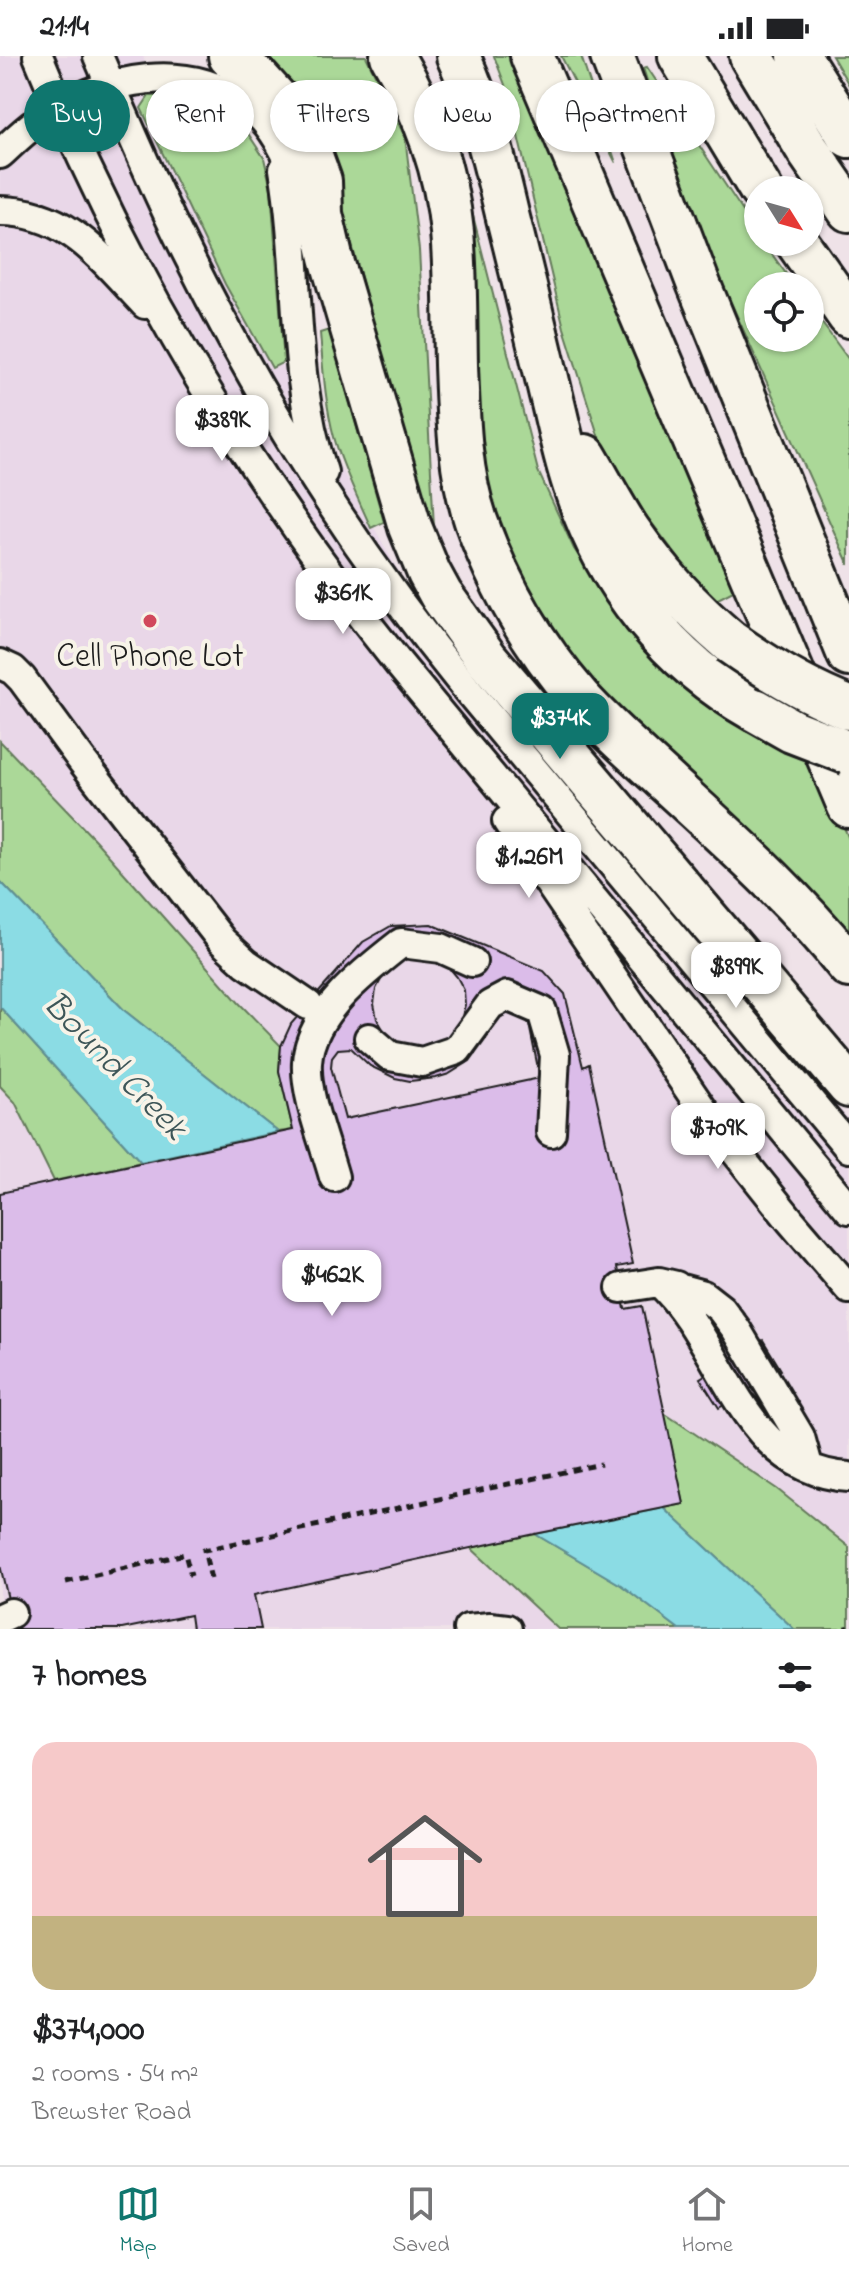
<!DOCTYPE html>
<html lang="en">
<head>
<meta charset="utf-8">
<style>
  body { margin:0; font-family:"Indie Flower",sans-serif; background:#f6f6f6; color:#202124; height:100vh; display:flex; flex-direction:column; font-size:30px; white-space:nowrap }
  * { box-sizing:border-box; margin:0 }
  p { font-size:26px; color:#757577 }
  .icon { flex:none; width:44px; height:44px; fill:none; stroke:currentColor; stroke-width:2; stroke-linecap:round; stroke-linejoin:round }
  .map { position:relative; height:1573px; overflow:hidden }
  .sheet { display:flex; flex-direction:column; background:#fff; flex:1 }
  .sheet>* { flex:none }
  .guide { position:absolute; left:24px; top:24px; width:802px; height:72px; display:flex; gap:16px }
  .needle { width:52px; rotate:127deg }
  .fabs { position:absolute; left:744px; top:120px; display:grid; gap:16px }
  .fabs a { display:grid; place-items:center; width:80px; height:80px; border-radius:50%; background:#fff; box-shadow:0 2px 6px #0004; font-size:40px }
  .price { position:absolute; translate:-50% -68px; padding:0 18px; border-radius:16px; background:#fff; color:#222; font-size:26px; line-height:52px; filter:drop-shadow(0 2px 4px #0008) }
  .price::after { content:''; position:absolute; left:50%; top:48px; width:24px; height:18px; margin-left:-12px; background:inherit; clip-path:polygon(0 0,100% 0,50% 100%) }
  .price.current { background:#0f766e; color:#fff }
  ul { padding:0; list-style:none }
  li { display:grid; align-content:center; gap:16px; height:424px; padding:0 32px }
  li span { display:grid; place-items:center; height:248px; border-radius:24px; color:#555 }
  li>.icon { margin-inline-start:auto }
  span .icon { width:144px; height:144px; fill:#fffc; stroke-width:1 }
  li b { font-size:34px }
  h2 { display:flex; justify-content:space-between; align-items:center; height:96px; padding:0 32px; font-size:34px }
  .chip { padding:0 28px; border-radius:36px; background:#fff; box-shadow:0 2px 6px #0004; font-size:28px; line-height:72px }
  .chip.current { background:#0f766e; color:#fff }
  .status { display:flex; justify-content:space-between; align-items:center; height:56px; padding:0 40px; background:#fff; direction:ltr }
  .status svg { height:22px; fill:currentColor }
  .dock { display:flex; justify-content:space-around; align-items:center; height:112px; border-top:2px solid #e0e0e0; background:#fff; font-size:22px; color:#757577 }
  .dock a { display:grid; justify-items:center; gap:4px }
  .dock .current { color:#0f766e }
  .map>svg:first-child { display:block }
  .built { fill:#e9d7e8 }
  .green { fill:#abd898; stroke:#647a5a; stroke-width:2 }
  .water { fill:#8bdce4; stroke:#5f8f94; stroke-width:2 }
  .building { fill:#dbbce9; stroke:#1c1c1c; stroke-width:2; fill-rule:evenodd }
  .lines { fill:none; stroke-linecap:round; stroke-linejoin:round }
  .minor-casing { stroke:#1c1c1c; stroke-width:34 }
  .highway-casing { stroke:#1c1c1c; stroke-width:48 }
  .path { stroke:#1c1c1c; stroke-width:5; stroke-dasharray:8 6; stroke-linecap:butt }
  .minor { stroke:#f7f3e8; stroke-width:28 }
  .highway { stroke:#f7f3e8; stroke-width:42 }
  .rail { stroke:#1c1c1c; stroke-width:6; stroke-dasharray:12 6; stroke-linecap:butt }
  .highway-bridge-casing { stroke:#1c1c1c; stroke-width:48; stroke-linecap:butt }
  .highway-bridge { stroke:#f7f3e8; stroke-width:42 }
  .poi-dot { fill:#d1495b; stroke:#f7f3e8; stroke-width:3 }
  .labels { text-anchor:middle; stroke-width:8; stroke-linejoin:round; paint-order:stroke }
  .poi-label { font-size:34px; fill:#1c1c1c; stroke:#f7f3e8 }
  .water-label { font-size:36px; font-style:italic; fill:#3d5658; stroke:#f7f3e8 }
</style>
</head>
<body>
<div class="status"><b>21:14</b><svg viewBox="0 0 49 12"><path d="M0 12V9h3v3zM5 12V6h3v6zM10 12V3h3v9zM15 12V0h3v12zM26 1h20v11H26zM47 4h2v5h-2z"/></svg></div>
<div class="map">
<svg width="849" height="1573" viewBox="0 0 849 1573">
  <rect width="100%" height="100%" fill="#efe2e8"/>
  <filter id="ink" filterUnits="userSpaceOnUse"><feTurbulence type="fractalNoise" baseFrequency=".0125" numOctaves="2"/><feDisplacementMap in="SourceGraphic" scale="16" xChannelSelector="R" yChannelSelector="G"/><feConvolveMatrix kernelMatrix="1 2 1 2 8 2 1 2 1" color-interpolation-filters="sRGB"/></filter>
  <g filter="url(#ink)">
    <!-- built -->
    <path class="built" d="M0,0H143L188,138L424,561L849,1064V1573H0Z"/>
    <!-- green -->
    <path class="green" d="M247,0H366L405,81L419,194L434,471L402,371L341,149Z
      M494,0H511L521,21L739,532L716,544L687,513L645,458L598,379L564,272L507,34Z
      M561,0H581L616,107Z
      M832,0H849V29Z
      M647,11L758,178V186H763L795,230H758V282H810V251L849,304V509L702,182L669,95L643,12Z
      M149,40H177L210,47L235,63L245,73L264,102L271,133L284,306L272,312L225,228L141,52Z
      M472,156L538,415L574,493L630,573L744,671L818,710L849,783V882L809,831L691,724L572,610L530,555L496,467L482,403L476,320Z
      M329,274L384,466L371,472C358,442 343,413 334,381C325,347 323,311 320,277Z
      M0,685L95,784L239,947L281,990L279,1015L293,1074L278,1076L125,955L0,825Z
      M0,951L141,1106L54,1125L15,1046L0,1030Z
      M664,1357L777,1433L849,1491V1573H794L664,1452L684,1448Z
      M535,1478L621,1529L679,1573H558L471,1492Z"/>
    <!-- water -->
    <path class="water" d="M0,825L125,955L278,1076L141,1106L0,951Z
      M664,1452L794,1573H679L621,1529L535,1478Z"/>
    <!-- building -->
    <path class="building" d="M431,868L544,915L565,938L583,1011L589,1008L633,1208L617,1211L625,1253L642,1250L684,1448L535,1478L254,1539L261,1573H192L190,1559L122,1573H15L0,1509V1137L293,1074L279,1015L281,990L291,968L363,886L391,870ZM420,901L435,903L448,910L457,921L464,934L465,949L461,964L453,977L441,986L426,991H411L397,986L385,976L377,963L374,948L376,933L383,920L393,910L406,903ZM510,955L525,962L529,968L540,1022L345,1063L331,1011L332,1001L338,993L351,992L370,1010L395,1022L410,1025L436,1022L449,1018L470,1005L488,980L491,969L501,957Z
      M763,1284L781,1314L719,1352L700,1322Z"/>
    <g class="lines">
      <!-- minor casing -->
      <g class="minor-casing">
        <path id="minor" d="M38,0C127,219 251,424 399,608L849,1153
          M98,0C127,67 155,134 188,199C265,354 360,502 469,636L849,1092
          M0,98C12,87 24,75 37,66C102,20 195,0 258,58C284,82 293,119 313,147
          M284,113C301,214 290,319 323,416
          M0,155C68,155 102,203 145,248
          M0,608L13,614L22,623L83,706L222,885L246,907L308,949
          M507,765L707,1060L790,1164L849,1233
          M369,982L390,1000L422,1006L457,994L490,949L507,940L542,955L555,999L551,1076
          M334,1121C325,1088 305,1040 307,1006C310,957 365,915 401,887L441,892L472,906
          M659,1226C725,1287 741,1415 849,1421
          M621,1232L659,1226L676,1230
          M681,1233L703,1239L721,1253L736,1273L800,1381L808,1410
          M0,1562L11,1557
          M468,1573L490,1571L507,1573"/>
      </g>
      <!-- highway casing -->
      <g class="highway-casing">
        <path id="highway" d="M230,0L258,23L278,45L297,73L311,100L320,125L321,158L331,201L410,471L429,517L441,539L486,602L849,1030
          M392,0C424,54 446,114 452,176C456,220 455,265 456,309C458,361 459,415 476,465C499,530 534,590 579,642C607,673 640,701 671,730C733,787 796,843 849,910
          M458,0C482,52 495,107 508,162C523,221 537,280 551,339C559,371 565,403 576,434C608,528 668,605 755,654
          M532,0L849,750
          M612,0L697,224L849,599
          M680,0L761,134
          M751,0L809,96L849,154
          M799,0L849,80
          M797,186L849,260
          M585,400C600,425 613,451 629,475C658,517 691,553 730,586"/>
      </g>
      <!-- path -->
      <path class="path" d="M211,1523L204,1494L601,1408
        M66,1526L185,1498L191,1520"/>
      <!-- minor -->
      <use href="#minor" class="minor"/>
      <!-- highway -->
      <use href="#highway" class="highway"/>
      <!-- rail -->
      <path class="rail" d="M845,1573L849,1572"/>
      <!-- highway-bridge casing -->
      <g class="highway-bridge-casing">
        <path id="highway-bridge" d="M730,586C767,612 806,636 849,652
          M755,654L792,675L849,697"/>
      </g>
      <!-- highway-bridge -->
      <use href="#highway-bridge" class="highway-bridge"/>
    </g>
  </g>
  <!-- markers -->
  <circle class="poi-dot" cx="150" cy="565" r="8"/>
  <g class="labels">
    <!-- poi labels -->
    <g class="poi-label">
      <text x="150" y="610">Cell Phone Lot</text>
    </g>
    <!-- water labels -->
    <g class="water-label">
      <text transform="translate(117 1008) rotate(46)" y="13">Bound Creek</text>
    </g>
  </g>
</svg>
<div class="fabs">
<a><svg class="needle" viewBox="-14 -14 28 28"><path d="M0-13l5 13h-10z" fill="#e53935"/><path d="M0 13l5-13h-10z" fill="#757577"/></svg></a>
<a><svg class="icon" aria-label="locate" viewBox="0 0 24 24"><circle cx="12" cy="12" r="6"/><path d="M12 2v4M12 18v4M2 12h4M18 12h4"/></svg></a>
</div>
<b class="price" style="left:222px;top:407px">$389K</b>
<b class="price" style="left:343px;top:580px">$361K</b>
<b class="price current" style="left:560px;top:705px">$374K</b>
<b class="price" style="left:529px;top:844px">$1.26M</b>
<b class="price" style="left:736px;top:954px">$899K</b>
<b class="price" style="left:718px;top:1115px">$709K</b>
<b class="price" style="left:332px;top:1262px">$462K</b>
<div class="guide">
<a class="chip current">Buy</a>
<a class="chip">Rent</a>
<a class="chip">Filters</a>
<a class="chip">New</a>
<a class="chip">Apartment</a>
</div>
</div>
<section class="sheet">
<h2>7 homes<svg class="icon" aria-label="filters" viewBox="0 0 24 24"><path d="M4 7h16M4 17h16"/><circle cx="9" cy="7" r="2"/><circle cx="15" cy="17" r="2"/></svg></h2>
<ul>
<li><span style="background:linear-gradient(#f6c9c9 70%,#c2b280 0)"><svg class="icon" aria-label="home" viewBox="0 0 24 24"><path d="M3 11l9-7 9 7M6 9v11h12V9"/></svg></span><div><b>$374,000</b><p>2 rooms · 54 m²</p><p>Brewster Road</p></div></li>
</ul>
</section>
<nav class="dock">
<a class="current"><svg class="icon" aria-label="map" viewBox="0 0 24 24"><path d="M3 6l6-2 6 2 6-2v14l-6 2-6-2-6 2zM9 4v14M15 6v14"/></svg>Map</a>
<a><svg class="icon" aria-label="saved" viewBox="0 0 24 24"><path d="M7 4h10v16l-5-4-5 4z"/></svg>Saved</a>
<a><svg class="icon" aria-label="home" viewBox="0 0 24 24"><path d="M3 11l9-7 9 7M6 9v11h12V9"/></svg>Home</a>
</nav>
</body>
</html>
